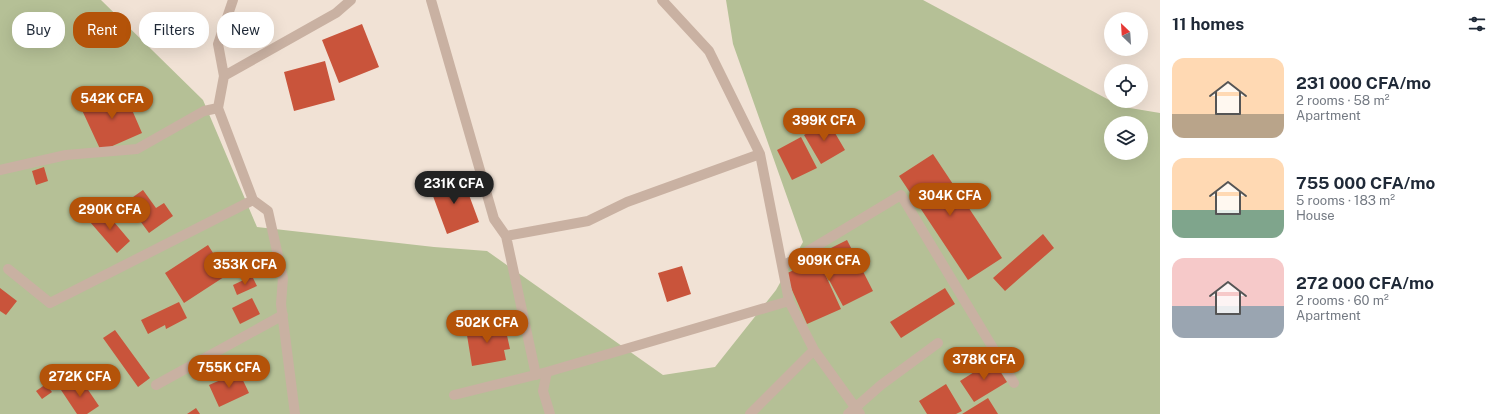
<!DOCTYPE html>
<html lang="en">
<head>
<meta charset="utf-8">
<style>
  body { margin:0; font-family:"Public Sans",sans-serif; background:#f6f6f7; color:#1f2937; height:100vh; display:flex; flex-direction:column; font-size:15px; white-space:nowrap }
  * { box-sizing:border-box; margin:0 }
  p { font-size:13px; color:#747a83 }
  .icon { flex:none; width:22px; height:22px; fill:none; stroke:currentColor; stroke-width:2; stroke-linecap:round; stroke-linejoin:round }
  .map { position:relative; flex:1; overflow:hidden }
  .sheet { display:flex; flex-direction:column; background:#fff; width:340px }
  .sheet>* { flex:none }
  .top-card { position:absolute; left:12px; top:12px; width:380px; height:36px; display:flex; gap:8px }
  .needle { width:26px; rotate:335deg }
  .buttons { position:absolute; left:1104px; top:12px; display:grid; gap:8px }
  .buttons a { display:grid; place-items:center; width:44px; height:44px; border-radius:50%; background:#fff; box-shadow:0 4px 16px #0002; font-size:20px }
  .price { position:absolute; translate:-50% -34px; padding:0 9px; border-radius:14px; background:#b45309; color:#fff; font-size:13px; line-height:26px; filter:drop-shadow(0 1px 2px #0008) }
  .price::after { content:''; position:absolute; left:50%; top:24px; width:12px; height:9px; margin-left:-6px; background:inherit; clip-path:polygon(0 0,100% 0,50% 100%) }
  .price.active { background:#222; color:#fff }
  ul { padding:0; list-style:none }
  li { display:flex; align-items:center; gap:12px; height:100px; padding:0 12px }
  li span { display:grid; place-items:center; flex:none; width:112px; height:80px; border-radius:12px; color:#555 }
  li>.icon { margin-inline-start:auto }
  span .icon { width:48px; height:48px; fill:#fffc; stroke-width:1 }
  li b { font-size:17px }
  h2 { display:flex; justify-content:space-between; align-items:center; height:48px; padding:0 12px; font-size:17px }
  .pill { padding:0 14px; border-radius:16px; background:#fff; box-shadow:0 4px 16px #0002; font-size:14px; line-height:36px }
  .pill.active { background:#b45309; color:#fff }
  main { display:flex; flex:1; min-height:0 }
  .map>svg:first-child { display:block }
  .green { fill:#b5c096; fill-rule:evenodd }
  .building { fill:#c9543b }
  .lines { fill:none; stroke-linecap:round; stroke-linejoin:round }
  .street { stroke:#c9b1a2; stroke-width:10 }
</style>
</head>
<body>
<main>
<div class="map">
<svg width="1160" height="414" viewBox="0 0 1160 414">
  <rect width="100%" height="100%" fill="#f1e2d5"/>
  <!-- green -->
  <path class="green" d="M0,0H101L203,100L257,227L434,247L487,251L663,375L715,367L776,290L803,242L733,44L726,0H923L1111,101L1124,107L1160,113V414H0ZM1111,123H1141V153H1111Z"/>
  <!-- building -->
  <path class="building" d="M362,24L379,67L339,83L322,40Z
    M325,61L335,100L294,111L284,72Z
    M123,89L142,133L101,151L81,108Z
    M828,121L845,150L821,164L804,135Z
    M801,137L817,168L792,180L777,150Z
    M933,154L1002,258L968,280L899,176Z
    M44,167L48,181L36,185L32,171Z
    M462,176L479,222L447,234L430,188Z
    M143,190L156,208L164,203L173,216L149,233L126,202Z
    M104,210L130,241L117,253L90,222Z
    M1043,234L1054,248L1005,291L993,278Z
    M847,240L873,291L843,306L820,263L841,309L807,324L785,274L819,259L817,255Z
    M208,245L227,275L184,303L165,273Z
    M682,266L691,294L667,302L658,273Z
    M252,276L257,286L237,295L233,285Z
    M0,288L17,301L6,315L0,311Z
    M945,288L955,304L901,338L890,322Z
    M252,298L260,314L240,324L232,308Z
    M179,302L187,318L166,329L165,325L148,334L141,320Z
    M499,322L501,332L506,331L510,349L504,350L506,360L472,366L466,329Z
    M115,330L150,378L138,387L103,338Z
    M993,360L1007,382L974,402L960,381Z
    M239,372L249,393L219,407L209,385Z
    M80,378L99,406L87,414H77L61,390Z
    M46,384L52,392L42,399L36,391Z
    M946,384L962,411L956,414H927L919,401Z
    M988,398L998,414H962Z
    M196,408L200,414H187Z"/>
  <g class="lines">
    <!-- street -->
    <path class="street" d="M431,0L494,219L506,236L536,375
      M662,0L709,51L760,154L789,301L814,350L860,414
      M224,76L336,13L351,0
      M218,108L253,200L268,211L283,278L281,304L295,414
      M0,170L66,155L137,149L204,111L218,108L224,76L218,44L233,0
      M506,236L588,221L627,202L760,154
      M783,266L901,195L1014,383
      M8,269L50,303L253,200
      M547,372L543,391L550,414
      M156,385L283,315
      M454,395L547,372L789,301
      M750,414L814,350
      M848,414L881,385L938,343"/>
  </g>
</svg>
<div class="buttons">
<a><svg class="needle" viewBox="-14 -14 28 28"><path d="M0-13l5 13h-10z" fill="#e53935"/><path d="M0 13l5-13h-10z" fill="#747a83"/></svg></a>
<a><svg class="icon" aria-label="locate" viewBox="0 0 24 24"><circle cx="12" cy="12" r="6"/><path d="M12 2v4M12 18v4M2 12h4M18 12h4"/></svg></a>
<a><svg class="icon" aria-label="layers" viewBox="0 0 24 24"><path d="M12 4l9 5-9 5-9-5zM3 14l9 5 9-5"/></svg></a>
</div>
<b class="price" style="left:112px;top:120px">542K CFA</b>
<b class="price" style="left:824px;top:142px">399K CFA</b>
<b class="price active" style="left:454px;top:205px">231K CFA</b>
<b class="price" style="left:950px;top:217px">304K CFA</b>
<b class="price" style="left:110px;top:231px">290K CFA</b>
<b class="price" style="left:829px;top:282px">909K CFA</b>
<b class="price" style="left:245px;top:286px">353K CFA</b>
<b class="price" style="left:487px;top:344px">502K CFA</b>
<b class="price" style="left:984px;top:381px">378K CFA</b>
<b class="price" style="left:229px;top:389px">755K CFA</b>
<b class="price" style="left:80px;top:398px">272K CFA</b>
<div class="top-card">
<a class="pill">Buy</a>
<a class="pill active">Rent</a>
<a class="pill">Filters</a>
<a class="pill">New</a>
</div>
</div>
<section class="sheet">
<h2>11 homes<svg class="icon" aria-label="filters" viewBox="0 0 24 24"><path d="M4 7h16M4 17h16"/><circle cx="9" cy="7" r="2"/><circle cx="15" cy="17" r="2"/></svg></h2>
<ul>
<li><span style="background:linear-gradient(#ffd9b3 70%,#b9a48a 0)"><svg class="icon" aria-label="home" viewBox="0 0 24 24"><path d="M3 11l9-7 9 7M6 9v11h12V9"/></svg></span><div><b>231 000 CFA/mo</b><p>2 rooms · 58 m²</p><p>Apartment</p></div></li>
<li><span style="background:linear-gradient(#ffd9b3 65%,#7fa58c 0)"><svg class="icon" aria-label="home" viewBox="0 0 24 24"><path d="M3 11l9-7 9 7M6 9v11h12V9"/></svg></span><div><b>755 000 CFA/mo</b><p>5 rooms · 183 m²</p><p>House</p></div></li>
<li><span style="background:linear-gradient(#f6c9c9 60%,#9aa5b1 0)"><svg class="icon" aria-label="home" viewBox="0 0 24 24"><path d="M3 11l9-7 9 7M6 9v11h12V9"/></svg></span><div><b>272 000 CFA/mo</b><p>2 rooms · 60 m²</p><p>Apartment</p></div></li>
</ul>
</section>
</main>
</body>
</html>
